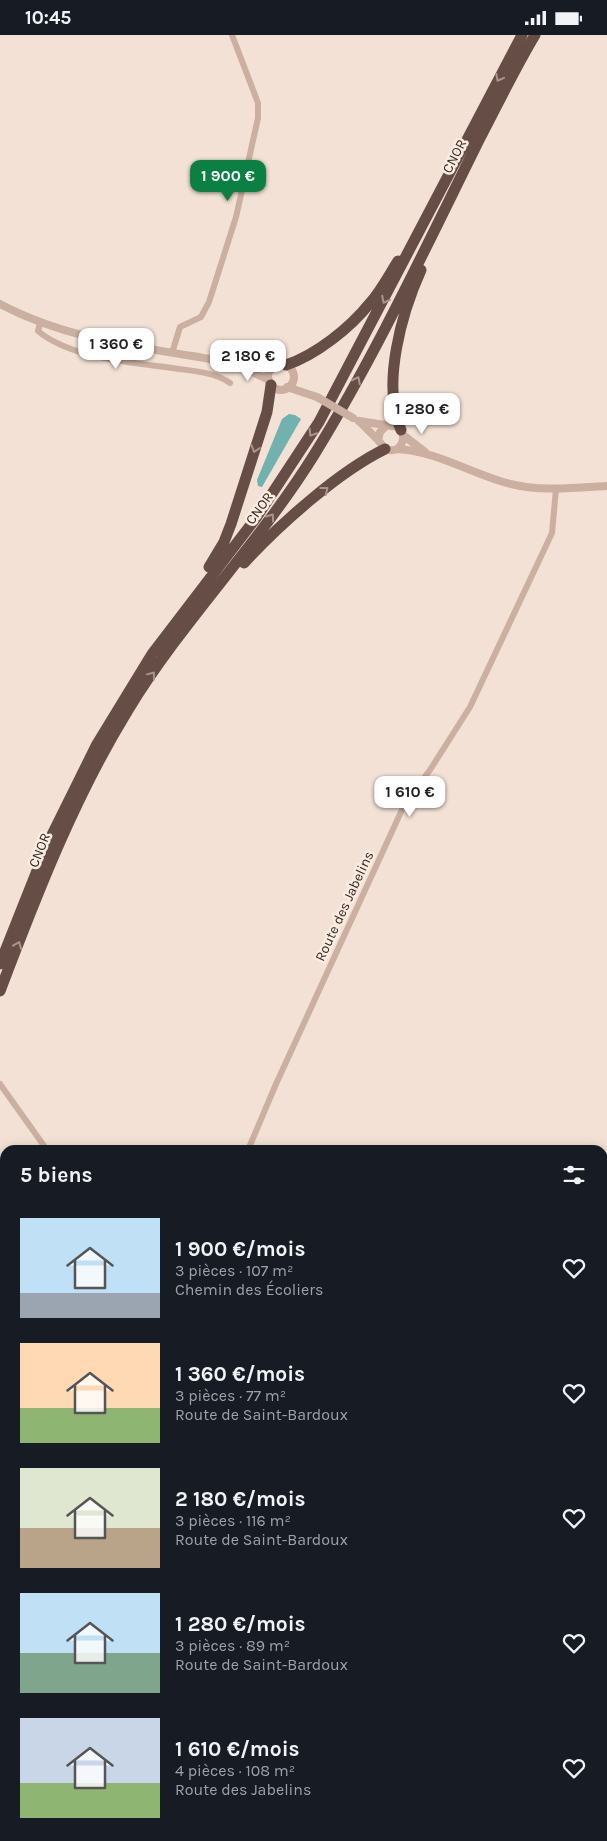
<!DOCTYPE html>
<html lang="fr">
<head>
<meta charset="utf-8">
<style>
  body { margin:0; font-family:Karla,sans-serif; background:#242831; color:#f1f3f6; height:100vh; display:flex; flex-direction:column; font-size:19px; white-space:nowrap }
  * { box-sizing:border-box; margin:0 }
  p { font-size:16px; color:#9ea1a6 }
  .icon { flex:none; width:28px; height:28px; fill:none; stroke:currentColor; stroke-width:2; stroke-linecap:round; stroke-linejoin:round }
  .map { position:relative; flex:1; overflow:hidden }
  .sheet { position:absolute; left:0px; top:1110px; width:608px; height:696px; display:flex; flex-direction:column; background:#171b24; border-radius:15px 15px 0 0; box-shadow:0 2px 12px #0003 }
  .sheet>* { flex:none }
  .price { position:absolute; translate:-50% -42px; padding:0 11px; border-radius:10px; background:#fff; color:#222; font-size:16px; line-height:32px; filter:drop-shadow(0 1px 2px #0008) }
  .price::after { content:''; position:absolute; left:50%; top:30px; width:15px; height:11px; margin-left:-8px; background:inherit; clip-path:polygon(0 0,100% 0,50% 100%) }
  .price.current { background:#0b8043; color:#fff }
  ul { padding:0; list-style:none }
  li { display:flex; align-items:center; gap:15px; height:125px; padding:0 20px }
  li span { display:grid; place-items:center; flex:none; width:140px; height:100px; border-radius:0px; color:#555 }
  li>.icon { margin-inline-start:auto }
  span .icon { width:60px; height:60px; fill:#fffc; stroke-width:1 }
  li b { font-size:21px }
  h2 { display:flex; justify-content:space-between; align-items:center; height:60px; padding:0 20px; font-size:21px }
  .status { display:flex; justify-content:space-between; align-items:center; height:35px; padding:0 25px; background:#171b24; direction:ltr }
  .status svg { height:14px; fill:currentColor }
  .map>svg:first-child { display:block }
  .water { fill:#71b1ae }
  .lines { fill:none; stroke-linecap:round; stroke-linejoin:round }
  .minor { stroke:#cbafa0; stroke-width:6 }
  .tertiary { stroke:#cbafa0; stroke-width:8 }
  .secondary { stroke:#9e7d71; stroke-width:9 }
  .trunk { stroke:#664e46; stroke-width:11 }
  .tertiary-bridge { stroke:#cbafa0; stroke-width:8 }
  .oneway { stroke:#a9958b }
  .labels { text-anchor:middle; stroke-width:5; stroke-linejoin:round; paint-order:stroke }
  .street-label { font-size:14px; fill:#342724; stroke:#faece0 }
</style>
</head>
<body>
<div class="status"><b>10:45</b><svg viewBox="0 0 49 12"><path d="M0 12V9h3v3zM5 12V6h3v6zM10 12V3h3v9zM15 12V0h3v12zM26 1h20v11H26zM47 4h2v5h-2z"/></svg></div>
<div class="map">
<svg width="607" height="1806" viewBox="0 0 607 1806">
  <rect width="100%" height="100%" fill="#f2e1d4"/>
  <!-- water -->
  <path class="water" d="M289,379L295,380L301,384L262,452L258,451L257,445L282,384Z"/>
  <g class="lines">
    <!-- minor -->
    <path class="minor" d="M40,288L38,296C71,324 137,328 179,334C195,336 216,338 230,348
      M172,318L180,292L201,282L209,267L236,182L258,83V68L232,0
      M0,1049L47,1115
      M248,1115L276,1049L406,766L430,735L470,672L552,498L556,454
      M602,1263H607
      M0,1283L5,1282
      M602,1602H607
      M34,1806L35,1801"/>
    <!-- tertiary -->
    <path class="tertiary" d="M0,269C60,301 125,310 192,321C219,325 245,332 272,333
      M268 342a13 13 0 1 1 26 0a13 13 0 1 1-26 0Z
      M246,334L269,345
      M287,352L317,362
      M359,386L398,392C409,403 400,420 385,414L378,405L380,397L386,391
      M359,386L378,405
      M403,400L425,417
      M397,414C436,416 470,438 507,448C540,457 574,453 607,451"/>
    <!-- secondary -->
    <path class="secondary" d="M0,1646L5,1648
      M597,1801L607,1802"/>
    <!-- trunk -->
    <path class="trunk" d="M286,330C316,320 350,293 370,268C381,256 389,240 398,226
      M401,395C381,350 402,277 421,235
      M244,528C279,490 338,437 385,414
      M209,532L224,507L231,489L267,377L271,350
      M0,929L48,808L97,709L152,619L256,483L319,387L522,0
      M0,956C37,859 74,763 128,675C183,585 258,510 314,420C375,321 426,212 478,107C497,71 514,35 535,0"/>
    <!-- tertiary-bridge -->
    <path class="tertiary-bridge" d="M317,362L353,383"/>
  </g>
  <!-- one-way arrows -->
  <defs><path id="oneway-chevron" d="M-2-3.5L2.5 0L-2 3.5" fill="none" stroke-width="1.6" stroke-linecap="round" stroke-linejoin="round" transform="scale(1.25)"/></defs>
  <g class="oneway">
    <use href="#oneway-chevron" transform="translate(499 43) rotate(118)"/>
    <use href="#oneway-chevron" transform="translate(385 265) rotate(117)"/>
    <use href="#oneway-chevron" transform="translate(357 345) rotate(-63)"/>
    <use href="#oneway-chevron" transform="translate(312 398) rotate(122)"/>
    <use href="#oneway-chevron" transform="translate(255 414) rotate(108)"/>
    <use href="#oneway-chevron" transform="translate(325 455) rotate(-38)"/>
    <use href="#oneway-chevron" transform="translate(271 482) rotate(-54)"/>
    <use href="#oneway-chevron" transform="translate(152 640) rotate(-53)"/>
    <use href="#oneway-chevron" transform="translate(18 910) rotate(-68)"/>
  </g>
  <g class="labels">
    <!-- street labels -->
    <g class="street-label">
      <text transform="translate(454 121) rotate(-63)" y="5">CNOR</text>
      <text transform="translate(259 473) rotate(-54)" y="5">CNOR</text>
      <text transform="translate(39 815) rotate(-68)" y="5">CNOR</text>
      <text transform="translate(344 871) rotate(-65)" y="5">Route des Jabelins</text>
    </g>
  </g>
</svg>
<b class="price current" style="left:228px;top:167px">1 900 €</b>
<b class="price" style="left:116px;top:335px">1 360 €</b>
<b class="price" style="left:248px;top:347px">2 180 €</b>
<b class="price" style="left:422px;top:400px">1 280 €</b>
<b class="price" style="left:410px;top:783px">1 610 €</b>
<section class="sheet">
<h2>5 biens<svg class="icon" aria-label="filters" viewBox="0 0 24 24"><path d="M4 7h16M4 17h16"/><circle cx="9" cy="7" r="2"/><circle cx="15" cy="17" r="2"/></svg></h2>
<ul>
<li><span style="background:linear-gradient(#bfe0f5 75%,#9aa5b1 0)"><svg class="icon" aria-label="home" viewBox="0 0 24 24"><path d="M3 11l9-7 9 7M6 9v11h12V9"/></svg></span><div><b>1 900 €/mois</b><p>3 pièces · 107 m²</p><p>Chemin des Écoliers</p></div><svg class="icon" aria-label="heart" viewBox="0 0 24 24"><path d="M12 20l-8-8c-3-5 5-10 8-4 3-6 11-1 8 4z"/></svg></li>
<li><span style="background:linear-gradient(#ffd9b3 65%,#8fb573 0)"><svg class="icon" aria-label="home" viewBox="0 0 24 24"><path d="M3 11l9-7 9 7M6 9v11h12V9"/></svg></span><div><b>1 360 €/mois</b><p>3 pièces · 77 m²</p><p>Route de Saint-Bardoux</p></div><svg class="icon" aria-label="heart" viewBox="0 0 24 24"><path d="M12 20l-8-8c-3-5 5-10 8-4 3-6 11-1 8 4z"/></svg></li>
<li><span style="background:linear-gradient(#dfe7d0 60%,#b9a48a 0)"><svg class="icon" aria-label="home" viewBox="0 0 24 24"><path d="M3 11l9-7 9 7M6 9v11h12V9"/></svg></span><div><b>2 180 €/mois</b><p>3 pièces · 116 m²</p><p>Route de Saint-Bardoux</p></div><svg class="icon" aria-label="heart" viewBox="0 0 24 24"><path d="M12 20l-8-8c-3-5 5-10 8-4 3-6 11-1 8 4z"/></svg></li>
<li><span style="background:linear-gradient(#bfe0f5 60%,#7fa58c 0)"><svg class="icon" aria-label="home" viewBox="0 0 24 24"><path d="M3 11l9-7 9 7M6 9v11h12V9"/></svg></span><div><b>1 280 €/mois</b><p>3 pièces · 89 m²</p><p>Route de Saint-Bardoux</p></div><svg class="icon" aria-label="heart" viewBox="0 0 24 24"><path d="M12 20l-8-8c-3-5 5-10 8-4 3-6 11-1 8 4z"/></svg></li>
<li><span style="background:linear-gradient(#c9d6e8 65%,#8fb573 0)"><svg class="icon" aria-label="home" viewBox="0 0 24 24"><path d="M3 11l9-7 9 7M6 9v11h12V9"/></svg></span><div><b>1 610 €/mois</b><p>4 pièces · 108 m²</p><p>Route des Jabelins</p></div><svg class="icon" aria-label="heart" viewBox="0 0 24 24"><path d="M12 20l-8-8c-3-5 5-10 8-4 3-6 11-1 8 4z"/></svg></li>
</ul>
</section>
</div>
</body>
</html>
